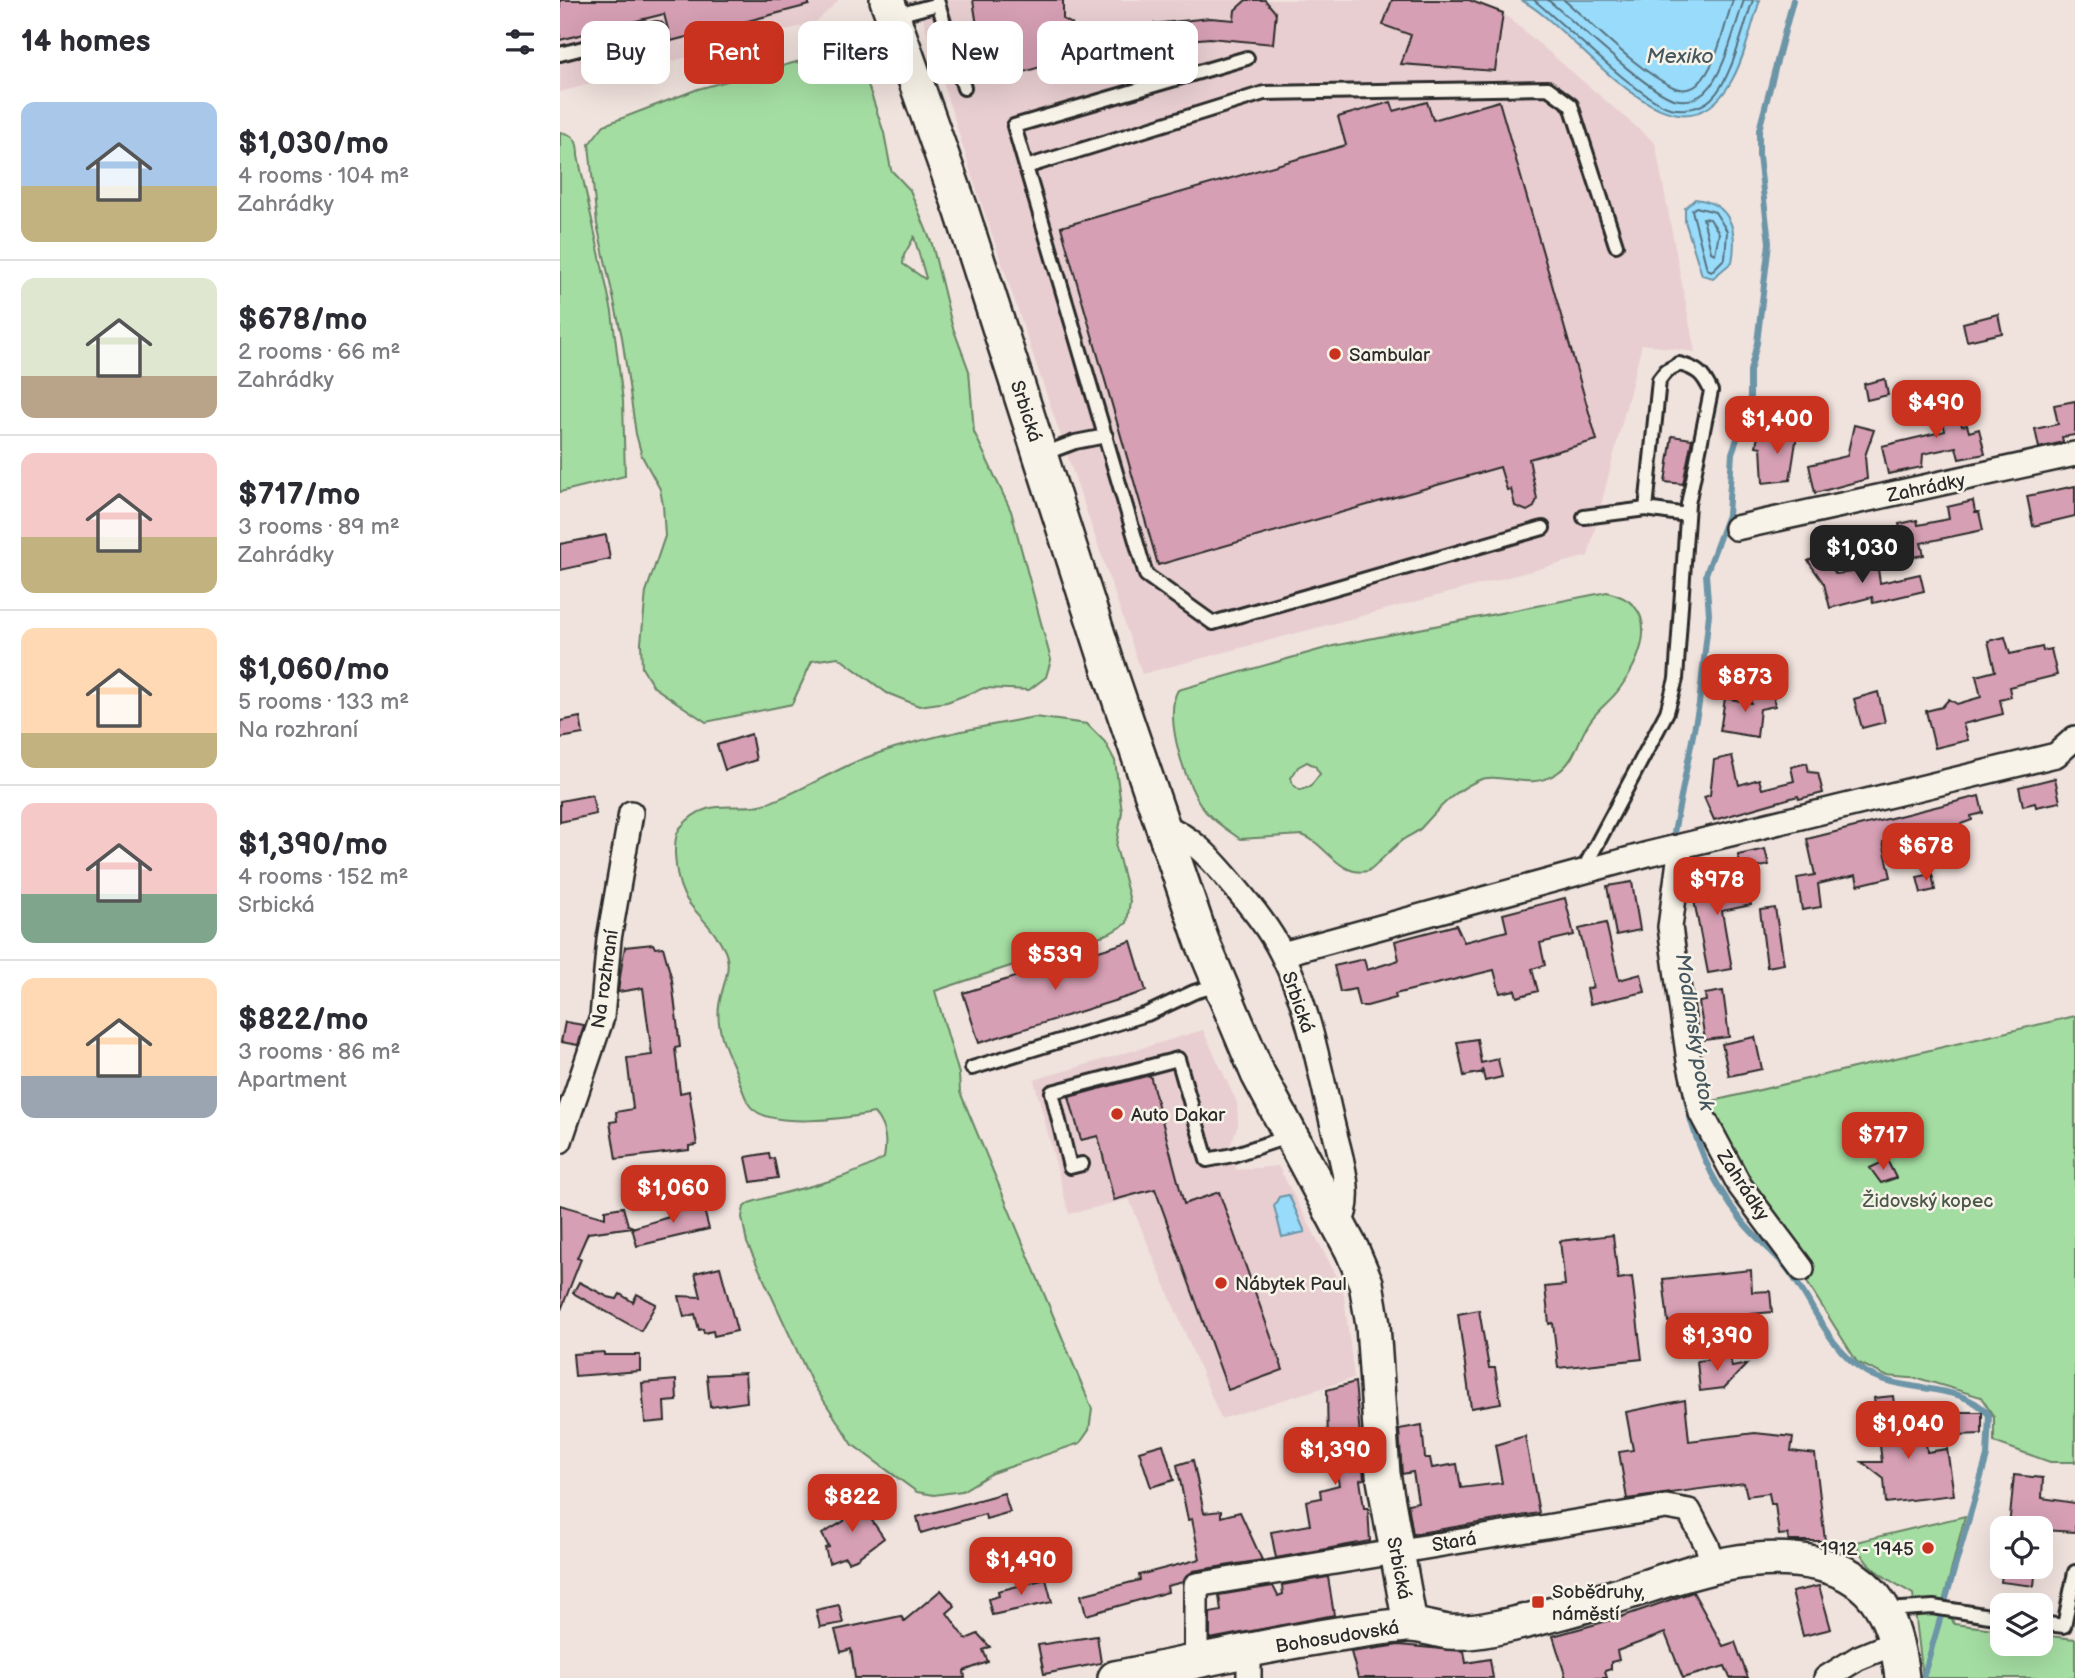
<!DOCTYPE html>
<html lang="en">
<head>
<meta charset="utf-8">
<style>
  body { margin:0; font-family:"Balsamiq Sans",sans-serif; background:#f7f7f7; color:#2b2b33; height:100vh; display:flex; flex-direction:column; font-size:26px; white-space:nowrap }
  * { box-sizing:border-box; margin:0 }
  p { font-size:23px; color:#7c7c81 }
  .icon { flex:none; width:38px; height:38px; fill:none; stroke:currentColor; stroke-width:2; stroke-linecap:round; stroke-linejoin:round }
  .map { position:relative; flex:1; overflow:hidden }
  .panel { display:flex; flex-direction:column; background:#fff; width:560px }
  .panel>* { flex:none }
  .hud { position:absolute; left:21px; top:21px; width:665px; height:63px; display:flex; gap:14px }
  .fabs { position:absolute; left:1430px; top:1516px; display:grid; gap:14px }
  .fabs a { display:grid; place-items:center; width:63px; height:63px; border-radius:14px; background:#fff; box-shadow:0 7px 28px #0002; font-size:35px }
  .price { position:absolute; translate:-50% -60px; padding:0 16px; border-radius:14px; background:#c8321e; color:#fff; font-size:23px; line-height:46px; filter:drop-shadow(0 2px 4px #0008) }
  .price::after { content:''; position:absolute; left:50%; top:42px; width:21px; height:16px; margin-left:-10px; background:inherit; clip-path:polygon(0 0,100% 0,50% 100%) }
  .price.current { background:#222; color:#fff }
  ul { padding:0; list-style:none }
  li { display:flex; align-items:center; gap:21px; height:175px; padding:0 21px }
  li+li { border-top:2px solid #e1e1e2 }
  li span { display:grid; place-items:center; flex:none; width:196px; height:140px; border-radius:14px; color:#555 }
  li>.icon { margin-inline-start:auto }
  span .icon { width:84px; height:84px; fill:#fffc; stroke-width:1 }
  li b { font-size:30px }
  h2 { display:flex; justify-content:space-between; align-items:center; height:84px; padding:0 21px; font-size:30px }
  .pill { padding:0 24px; border-radius:14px; background:#fff; box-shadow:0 7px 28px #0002; font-size:24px; line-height:63px }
  .pill.current { background:#c8321e; color:#fff }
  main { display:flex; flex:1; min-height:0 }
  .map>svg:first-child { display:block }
  .built { fill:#e8ced0 }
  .green { fill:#a4dda2; stroke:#688466; stroke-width:2; fill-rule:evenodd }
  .water { fill:#98dbfa; stroke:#6c95a7; stroke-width:2 }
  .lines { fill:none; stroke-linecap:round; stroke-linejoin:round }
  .shore { stroke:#57717e; stroke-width:2 }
  .stream { stroke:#6c95a7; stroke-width:6 }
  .building { fill:#d69fb3; stroke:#2b2b2b; stroke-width:2 }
  .lane-casing { stroke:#2b2b2b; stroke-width:18 }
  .street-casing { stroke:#2b2b2b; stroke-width:28 }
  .secondary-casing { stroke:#2b2b2b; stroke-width:38 }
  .lane { stroke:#f7f3e8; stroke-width:12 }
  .street { stroke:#f7f3e8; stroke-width:23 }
  .secondary { stroke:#f7f3e8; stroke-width:33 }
  .poi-dot { fill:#c8321e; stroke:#f7f3e8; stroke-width:2.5 }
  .labels { text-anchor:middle; stroke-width:5; stroke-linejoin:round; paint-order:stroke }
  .poi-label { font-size:19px; fill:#2b2b2b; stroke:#f7f3e8; text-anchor:start }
  .street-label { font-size:19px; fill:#2b2b2b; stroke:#f7f3e8 }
  .park-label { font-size:19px; fill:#495849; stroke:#f7f3e8 }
  .water-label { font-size:21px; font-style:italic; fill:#46575f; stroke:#f7f3e8 }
</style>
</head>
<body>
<main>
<section class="panel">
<h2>14 homes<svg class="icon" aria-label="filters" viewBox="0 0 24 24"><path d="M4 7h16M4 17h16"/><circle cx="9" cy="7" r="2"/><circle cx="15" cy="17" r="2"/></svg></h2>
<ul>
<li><span style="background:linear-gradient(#a9c7e8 60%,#c2b280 0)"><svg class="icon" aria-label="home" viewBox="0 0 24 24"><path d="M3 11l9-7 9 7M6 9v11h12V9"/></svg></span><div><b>$1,030/mo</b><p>4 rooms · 104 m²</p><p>Zahrádky</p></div></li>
<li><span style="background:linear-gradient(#dfe7d0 70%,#b9a48a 0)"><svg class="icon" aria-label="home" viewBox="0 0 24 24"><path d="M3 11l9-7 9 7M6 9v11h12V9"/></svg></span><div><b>$678/mo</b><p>2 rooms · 66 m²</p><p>Zahrádky</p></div></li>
<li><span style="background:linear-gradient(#f6c9c9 60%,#c2b280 0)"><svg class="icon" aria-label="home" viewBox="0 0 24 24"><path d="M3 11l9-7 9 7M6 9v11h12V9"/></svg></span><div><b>$717/mo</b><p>3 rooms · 89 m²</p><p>Zahrádky</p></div></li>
<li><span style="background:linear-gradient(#ffd9b3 75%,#c2b280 0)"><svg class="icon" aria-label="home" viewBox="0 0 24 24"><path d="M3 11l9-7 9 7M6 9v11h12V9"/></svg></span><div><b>$1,060/mo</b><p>5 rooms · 133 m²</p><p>Na rozhraní</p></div></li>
<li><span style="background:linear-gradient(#f6c9c9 65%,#7fa58c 0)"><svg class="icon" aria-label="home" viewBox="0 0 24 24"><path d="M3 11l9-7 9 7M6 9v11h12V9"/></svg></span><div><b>$1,390/mo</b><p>4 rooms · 152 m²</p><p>Srbická</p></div></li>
<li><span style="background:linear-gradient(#ffd9b3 70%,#9aa5b1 0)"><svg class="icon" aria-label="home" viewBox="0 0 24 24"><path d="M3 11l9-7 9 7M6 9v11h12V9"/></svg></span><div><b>$822/mo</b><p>3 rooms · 86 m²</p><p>Apartment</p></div></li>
</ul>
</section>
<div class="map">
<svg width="1515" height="1678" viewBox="0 0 1515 1678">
  <rect width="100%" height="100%" fill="#f0e2dd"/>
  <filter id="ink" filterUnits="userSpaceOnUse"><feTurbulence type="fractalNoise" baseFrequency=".0143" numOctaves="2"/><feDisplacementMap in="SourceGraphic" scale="14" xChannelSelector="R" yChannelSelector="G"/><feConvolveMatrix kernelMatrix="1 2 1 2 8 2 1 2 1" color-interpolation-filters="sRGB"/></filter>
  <g filter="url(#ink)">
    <!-- built -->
    <path class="built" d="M0,0H279L256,22L0,92Z
      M357,0H909L943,13L1095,143L1135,352L1082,344L1028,556L582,674L413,179Z
      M643,1030L677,1103L678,1125L670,1146L676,1170L718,1166L783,1288L794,1378L661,1419L569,1199L509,1214L474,1080Z"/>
    <!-- green -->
    <path class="green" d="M273,52L293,59L305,76L324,133L331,170L350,190L372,244L392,325L409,371L414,432L451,511L491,660L486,677L469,690L424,688L387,702L359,706L327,693L278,657L252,661L232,704L146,722L94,687L82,668L81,643L86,592L105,536L103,505L100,489L82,456L76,434L62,337L37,224L29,144L44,125L138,89ZM354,237L366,278L365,279L343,264L344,255Z
      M0,132C15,135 18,141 18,156L52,312L63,401L65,476L0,492Z
      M1047,592C1101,605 1085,653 1060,688C1052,700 1039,708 1031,720C1018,737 1017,760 997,773C970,792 940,771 919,780C894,791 880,807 862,827C856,834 847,836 840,842C829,851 820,862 808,871C778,877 766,843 742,835L680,839C669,831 656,823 646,812C627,790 602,716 618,690L773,646ZM747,762L755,766L760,774L750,787L740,790L733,785L731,778L738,767Z
      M475,717L527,724L545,742L555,761L562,812L556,847L570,901L567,923L550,933L375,991L399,1074L400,1092L532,1409L529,1430L520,1443L432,1473L402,1491L374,1495L357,1492L293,1445L251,1381L187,1243L182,1217L184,1207L189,1203C234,1188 282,1183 324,1158C327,1141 326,1127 314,1113C288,1118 208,1130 190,1106C183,1096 179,1078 174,1067C165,1048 156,1027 159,1006C161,987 174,968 164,949C142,906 118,913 115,854C115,845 115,835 120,828C149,793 178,814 208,803C240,792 269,773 300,760C355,738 417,728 475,717Z
      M1515,1016V1462H1490L1434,1442V1417L1421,1397L1361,1379L1326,1376L1297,1362L1136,1105Z
      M1405,1516L1384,1599L1394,1624L1442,1630V1643H1480L1481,1635L1515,1639V1678H1363L1353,1594C1332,1581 1302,1568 1296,1542Z"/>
    <!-- water -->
    <path class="water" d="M961,0H1200C1191,26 1185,57 1172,80C1116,182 1017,28 961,0Z
      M1135,199C1171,203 1178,230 1172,262L1153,278L1142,275L1125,221V208Z
      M729,1195L745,1232L722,1237L714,1206L719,1197Z"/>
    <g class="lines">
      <!-- shore -->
      <path class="shore" d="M974,0C1002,23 1081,100 1110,108C1124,111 1140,109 1151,99C1172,80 1183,27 1193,0
        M988,0C1012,20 1089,93 1114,99C1125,102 1135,100 1144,93C1164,76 1175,25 1184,0
        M1004,0C1035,26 1078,71 1113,87C1121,91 1131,90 1138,84C1158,65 1164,25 1173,0
        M1136,207L1155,212L1167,231L1165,258L1152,271L1147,269L1132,210Z
        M1143,218L1150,219L1159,233L1155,254L1151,252Z"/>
      <!-- stream -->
      <path class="stream" d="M1112,843L1139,704L1149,614L1146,574L1168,515L1172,453L1190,403V371L1197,343L1209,243L1199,156V130L1233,0
        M1124,1086C1130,1135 1152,1182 1182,1221C1195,1238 1213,1251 1226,1267C1254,1302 1265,1346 1306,1372C1342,1394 1401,1381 1429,1415L1427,1456L1363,1678"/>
    </g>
    <!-- building -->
    <path class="building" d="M0,0H249V5L111,41L104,14L0,40Z
      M413,0H503V19L512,24L515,36L543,29L650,18L674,20L675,10L686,0H705L716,13L713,44L650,38L546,47L431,82L423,55L436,51L417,26Z
      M832,0H909L943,13L935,71L841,64L851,35L823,25Z
      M939,101L1037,440L969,459L977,499L974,507L967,511L955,506L951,489L947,490L940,467L598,565L501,227L786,145L778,117L831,102L834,111L867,102L873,120Z
      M1438,314L1442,333L1407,341L1403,323Z
      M1325,379L1328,395L1307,400L1304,384Z
      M1393,389L1402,426L1407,425L1409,432L1419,429L1425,454L1399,459L1396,447L1363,454L1362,467L1328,474L1322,446L1385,431L1376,393Z
      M1515,401V435L1502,437L1503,442L1479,448L1475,429L1498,424L1494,405Z
      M1294,425L1314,430L1305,456L1307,479L1255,493L1249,465L1287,456Z
      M1199,431L1237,435L1230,480L1203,483L1201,447L1196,446Z
      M1112,436L1132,439L1123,484L1105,482Z
      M1515,486V516L1473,526L1467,496Z
      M1413,501L1415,512H1419L1423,530L1361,543L1364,555L1347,558L1339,524L1357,520L1358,525L1389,519L1387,507Z
      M46,535L50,559L0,570V544Z
      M1263,554L1276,574L1318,569L1320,583L1360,574L1364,591L1313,603L1312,597L1270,608L1264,584L1248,561Z
      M1445,637L1450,654L1482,647L1483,651L1491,649L1497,675L1449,687L1451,697L1440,700L1443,714L1403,724L1408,740L1375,748L1366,711L1382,707L1389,699L1397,704L1421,697L1416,676L1435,671L1428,641Z
      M1212,690L1215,706L1200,709L1197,737L1160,731L1165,698L1191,703L1189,694Z
      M1318,692L1325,722L1302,728L1294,699Z
      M20,717L23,734L0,738V721Z
      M191,734L196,760L165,770L157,745Z
      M1172,756L1179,785L1199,779L1202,789L1234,781L1231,767L1247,763L1249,772L1258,773L1263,793L1239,799L1238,796L1154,820L1144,797L1150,795L1154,760Z
      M1495,778L1500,802L1476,807L1475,803L1463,806L1459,787Z
      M32,795L36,814L0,822V801Z
      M1419,796L1423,813L1411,816L1412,820L1388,829L1323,842L1331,877L1298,885L1296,875L1258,884L1261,907L1242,910L1237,878L1255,875L1247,839Z
      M1205,849L1209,865L1182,871L1178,855Z
      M1372,874L1375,890L1361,893L1357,877Z
      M1169,875L1187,890L1191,905L1162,911L1172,969L1148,973L1131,885L1143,884L1142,879Z
      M1072,882L1080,930L1056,935L1047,886Z
      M1005,898L1014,935L980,943L985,965L972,969L978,991L957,997L955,990L940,993L934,970L835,994L836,998L807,1006H799L795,989L780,992L774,966L804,959L807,970L839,960L835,941L896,925L904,942L947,931L943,914Z
      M1215,908L1224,964L1207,967L1200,910Z
      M1046,923L1059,980L1081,974L1085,992L1030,1004L1027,989L1033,987L1019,929Z
      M571,941L586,991L419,1043L403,993Z
      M93,944L95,948L103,947L112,980L120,1047L115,1048L120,1093L129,1091L137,1145L129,1146V1150L56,1159L50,1122L57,1121L56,1112L73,1109L67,1058L92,1055L83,988L58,992L62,963L65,947Z
      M1163,991L1169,1037L1145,1040L1139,1002L1146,1001L1145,994Z
      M5,1022L24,1025L18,1045L1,1042Z
      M1195,1037L1202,1069L1169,1076L1162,1044Z
      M917,1039L921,1063L938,1059L942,1077L925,1081L922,1069L923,1072L904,1076L897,1042Z
      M590,1075L624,1204L659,1192L723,1370L668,1390L595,1189L554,1200L538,1136L521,1140L509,1097Z
      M209,1153L210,1159L214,1158L218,1178L191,1182L186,1157Z
      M1327,1160L1336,1178L1321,1183L1310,1168Z
      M142,1202L149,1229L77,1246L72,1228L109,1217L107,1210Z
      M0,1205L45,1218V1210L63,1207L68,1225L73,1227L28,1233L17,1258L21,1259L1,1310Z
      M1053,1235L1058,1279L1072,1277L1082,1359L998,1368L993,1323L989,1324L985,1287L1005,1285L1000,1241Z
      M160,1267L177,1331L154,1336L153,1331L144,1333L143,1329L139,1330L135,1314L124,1317L119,1296L141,1297L135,1273Z
      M1191,1270L1192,1292L1210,1291L1212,1312L1108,1322L1103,1279Z
      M19,1282L48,1297L57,1299L60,1294L73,1302L77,1294L96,1304L81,1331L13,1293Z
      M919,1310L929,1368H935L941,1403L911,1408L898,1314Z
      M44,1352V1355H80V1371L15,1376L13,1354Z
      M1170,1357L1172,1367L1187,1364L1164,1388L1140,1391L1137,1361Z
      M185,1373L187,1402L150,1407L147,1375Z
      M116,1380L117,1401L104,1402L105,1421L85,1423L82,1383Z
      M795,1382L804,1479L800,1480L804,1508H808L810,1541L716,1558L711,1532L750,1525L746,1501L761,1498L760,1490L779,1485L772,1449L768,1451L767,1390Z
      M1333,1396L1338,1435L1365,1432L1367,1452L1387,1449L1394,1495L1326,1503L1324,1479L1302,1462H1322L1314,1398Z
      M1125,1400L1129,1441L1195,1433L1233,1437L1231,1451L1255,1454L1265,1541H1229L1228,1534L1219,1535L1215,1504H1211L1209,1493L1187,1496L1184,1483L1067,1499L1059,1452L1073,1450L1066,1412Z
      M1396,1412H1422V1434L1396,1435Z
      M862,1425L865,1458H870L872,1468L897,1464L901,1488L942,1483L935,1445L965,1436L979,1513L853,1534L848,1504L858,1502L853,1472L842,1474L839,1429Z
      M603,1444L614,1480L591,1487L579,1451Z
      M633,1460L644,1513L661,1511V1517L680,1512L702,1560L633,1571L623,1582L607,1586L608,1592L526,1615L521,1595L580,1580L579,1575L640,1559L632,1519L628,1520L617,1465Z
      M1454,1475L1483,1478L1482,1498L1515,1503V1532L1449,1528Z
      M444,1493L450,1512L426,1519L425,1514L361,1533L357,1517Z
      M295,1496L324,1538L296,1559L288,1562L285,1557L269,1563L265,1548L269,1547L262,1534L284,1521L285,1516L279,1507Z
      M1443,1566H1476L1474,1586L1441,1582Z
      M768,1577L774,1615L650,1639V1613L661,1611L659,1595L713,1586L718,1596L723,1594L722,1585Z
      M486,1579L492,1602L432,1615L428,1599L439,1596L438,1591Z
      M1259,1586L1271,1629L1243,1636L1232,1592Z
      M381,1590L395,1606L387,1613L406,1639L418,1634L430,1647L423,1650L428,1662L404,1671L405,1678H295L291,1649L281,1652L275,1630L341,1616L344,1621Z
      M1133,1592L1163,1646L1175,1642L1188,1678H1170L1165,1666L1123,1678L1105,1633L1057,1651L1059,1660L1051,1662V1669L1045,1671L1047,1678H1006L993,1636L1058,1618Z
      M279,1605L283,1623L260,1627L256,1610Z
      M537,1636L541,1663L484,1674L478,1645Z
      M839,1645L904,1651L906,1663L930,1659L933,1678H798L791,1652Z"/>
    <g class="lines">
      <!-- lane casing -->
      <g class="lane-casing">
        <path id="lane" d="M377,0L404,88
          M334,16L378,4
          M0,54L97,29
          M687,58L454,126L586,575L653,623L983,528
          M466,167L704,93L988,88L1011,105L1056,245
          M483,454L515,442L546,436
          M1024,517L1086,509L1127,515
          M1022,872L1107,712L1116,679L1128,504L1151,391C1143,374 1138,369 1119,364L1106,371L1099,380L1086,509
          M412,1068L587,1014L634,992L658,985
          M522,1164L510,1167L492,1092L618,1059L647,1160L673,1155L730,1136
          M1327,1610L1373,1607L1442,1618
          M1480,1623L1504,1626L1515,1572"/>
      </g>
      <!-- street casing -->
      <g class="street-casing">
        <path id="street" d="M1176,528L1515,454
          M600,824C631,837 648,855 669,880C688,903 709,927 722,954C748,1005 759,1066 772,1122C779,1153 796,1196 779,1225
          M1121,846L1110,927L1129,1061L1141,1113L1180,1186L1242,1269
          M722,954L1088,854L1496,755L1515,738
          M0,1141L42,1017L49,939L71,813
          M689,1652V1678
          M636,1662V1585L1106,1507L1129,1511L1147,1545L1153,1565
          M1266,1678L1298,1658L1337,1642"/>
      </g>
      <!-- secondary casing -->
      <g class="secondary-casing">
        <path id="secondary" d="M327,0L402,212L551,675L642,941L698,1074L792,1250L806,1283L813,1325L823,1474L850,1624
          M555,1678C651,1659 748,1635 846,1625C860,1624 874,1630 888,1632C902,1633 921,1631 935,1628C975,1620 1014,1609 1053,1597C1121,1576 1186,1548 1259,1564C1319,1578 1336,1623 1342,1678"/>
      </g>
      <!-- lane -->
      <use href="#lane" class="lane"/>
      <!-- street -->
      <use href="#street" class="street"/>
      <!-- secondary -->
      <use href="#secondary" class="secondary"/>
    </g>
  </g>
  <!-- markers -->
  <g class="poi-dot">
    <circle cx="775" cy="354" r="7"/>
    <circle cx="557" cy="1114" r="7"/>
    <circle cx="661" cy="1283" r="7"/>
    <circle cx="1368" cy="1548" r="7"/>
    <rect x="971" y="1595" width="14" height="14" rx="3.5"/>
  </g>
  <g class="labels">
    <!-- poi labels -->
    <g class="poi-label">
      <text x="789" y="361">Sambular</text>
      <text x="571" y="1121">Auto Dakar</text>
      <text x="675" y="1290">Nábytek Paul</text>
      <text x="1354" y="1555" text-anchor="end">1912 - 1945</text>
      <text x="992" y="1598">Sobědruhy,<tspan x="992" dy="22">náměstí</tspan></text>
    </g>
    <!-- street labels -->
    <g class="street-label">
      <text transform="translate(467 411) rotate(72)" y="7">Srbická</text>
      <text transform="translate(1366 487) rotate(-12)" y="7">Zahrádky</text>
      <text transform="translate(44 979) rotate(-82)" y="7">Na rozhraní</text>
      <text transform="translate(739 1002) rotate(71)" y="7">Srbická</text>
      <text transform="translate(1184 1185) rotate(57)" y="7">Zahrádky</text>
      <text transform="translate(894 1541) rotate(-9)" y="7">Stará</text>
      <text transform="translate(840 1568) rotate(79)" y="7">Srbická</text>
      <text transform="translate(777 1636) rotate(-9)" y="7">Bohosudovská</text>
    </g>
    <!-- park labels -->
    <g class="park-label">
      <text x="1368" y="1207">Židovský kopec</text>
    </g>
    <!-- water labels -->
    <g class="water-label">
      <text x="1120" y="63">Mexiko</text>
      <text transform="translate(1135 1032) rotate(81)" y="7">Modlanský potok</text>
    </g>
  </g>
</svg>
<div class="fabs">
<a><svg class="icon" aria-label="locate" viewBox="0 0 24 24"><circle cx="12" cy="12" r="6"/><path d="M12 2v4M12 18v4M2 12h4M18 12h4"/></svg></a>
<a><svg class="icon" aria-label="layers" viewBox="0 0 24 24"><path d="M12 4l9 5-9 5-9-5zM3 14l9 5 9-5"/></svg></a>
</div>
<b class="price" style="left:1376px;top:440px">$490</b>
<b class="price" style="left:1217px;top:456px">$1,400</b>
<b class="price current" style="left:1302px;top:585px">$1,030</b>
<b class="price" style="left:1185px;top:714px">$873</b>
<b class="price" style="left:1366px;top:883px">$678</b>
<b class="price" style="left:1157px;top:917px">$978</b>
<b class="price" style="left:495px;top:992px">$539</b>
<b class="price" style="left:1323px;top:1172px">$717</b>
<b class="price" style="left:113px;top:1225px">$1,060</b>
<b class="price" style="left:1157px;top:1373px">$1,390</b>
<b class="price" style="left:1348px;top:1461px">$1,040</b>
<b class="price" style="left:775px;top:1487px">$1,390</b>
<b class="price" style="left:292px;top:1534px">$822</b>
<b class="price" style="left:461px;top:1597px">$1,490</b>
<div class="hud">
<a class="pill">Buy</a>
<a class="pill current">Rent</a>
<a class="pill">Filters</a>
<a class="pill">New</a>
<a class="pill">Apartment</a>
</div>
</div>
</main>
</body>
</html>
